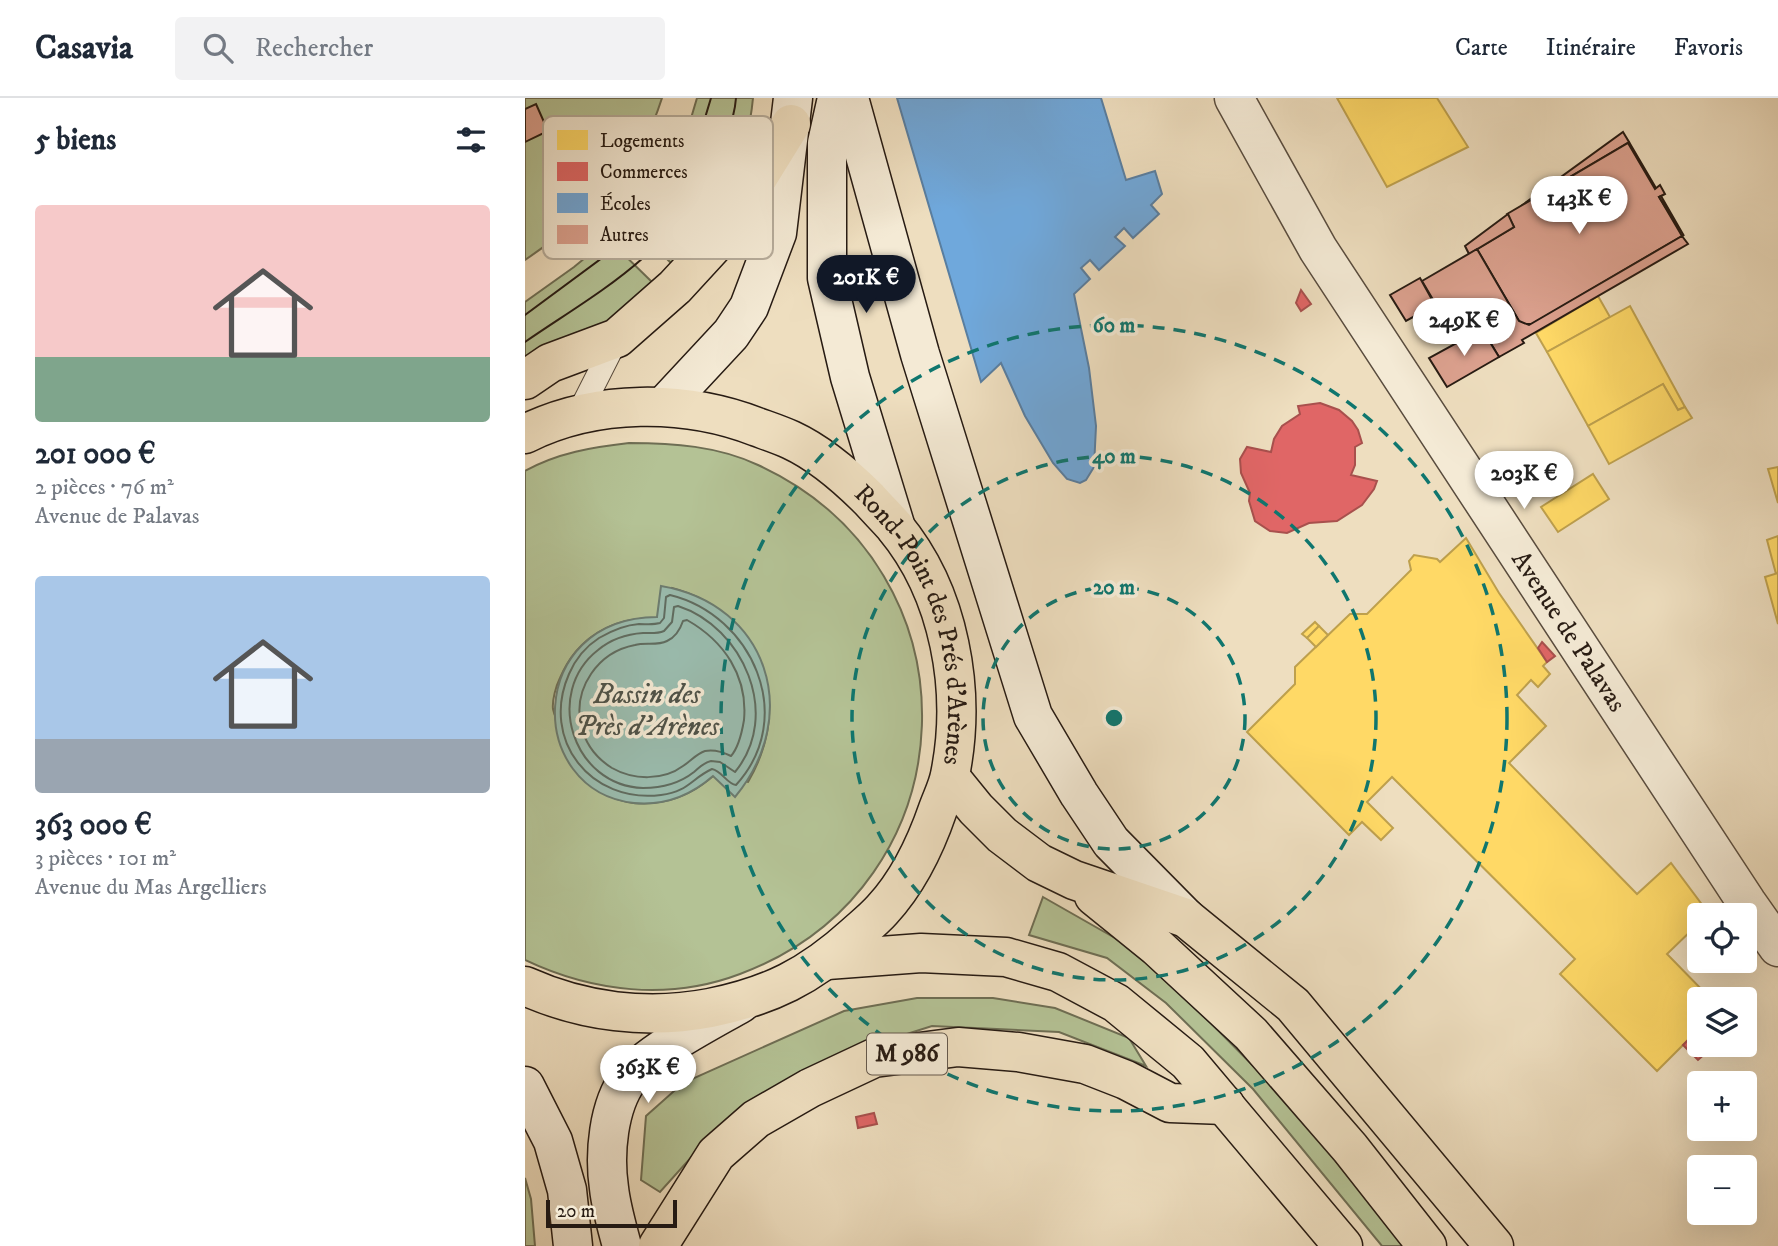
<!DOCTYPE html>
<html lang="fr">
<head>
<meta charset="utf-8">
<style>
	:root { --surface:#fff; --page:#f2f2f3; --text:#1f2937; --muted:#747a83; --line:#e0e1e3; --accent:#111827 }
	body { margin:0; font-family:"IM FELL DW Pica",serif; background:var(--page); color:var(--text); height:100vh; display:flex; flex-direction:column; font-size:26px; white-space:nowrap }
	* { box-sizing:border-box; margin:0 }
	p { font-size:23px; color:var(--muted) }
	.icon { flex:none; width:38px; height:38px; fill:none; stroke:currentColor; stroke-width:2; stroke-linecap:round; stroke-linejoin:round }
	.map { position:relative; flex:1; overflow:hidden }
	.details { display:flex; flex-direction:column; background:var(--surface); width:525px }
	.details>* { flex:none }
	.fabs { position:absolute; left:1162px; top:805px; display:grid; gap:14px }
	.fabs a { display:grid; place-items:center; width:70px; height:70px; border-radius:7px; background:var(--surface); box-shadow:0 7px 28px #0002; font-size:35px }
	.scale { position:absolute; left:21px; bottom:18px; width:131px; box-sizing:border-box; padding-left:7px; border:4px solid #271b13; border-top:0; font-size:19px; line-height:24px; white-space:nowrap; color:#271b13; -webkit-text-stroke:5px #f4ead5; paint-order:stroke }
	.price { position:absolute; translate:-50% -60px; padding:0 16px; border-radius:24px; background:#fff; color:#222; font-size:23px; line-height:46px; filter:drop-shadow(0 2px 4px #0008) }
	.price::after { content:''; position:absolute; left:50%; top:42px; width:21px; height:16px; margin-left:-10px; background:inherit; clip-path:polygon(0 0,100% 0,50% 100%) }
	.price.active { background:var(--accent); color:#fff }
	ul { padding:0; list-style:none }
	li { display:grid; align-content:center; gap:14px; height:371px; padding:0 35px }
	li span { display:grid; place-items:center; height:217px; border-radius:7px; color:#555 }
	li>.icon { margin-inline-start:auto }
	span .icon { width:126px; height:126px; fill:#fffc; stroke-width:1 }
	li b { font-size:30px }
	h2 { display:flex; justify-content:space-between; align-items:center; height:84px; padding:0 35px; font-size:30px }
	header { display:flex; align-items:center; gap:42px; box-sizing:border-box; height:98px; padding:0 35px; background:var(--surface); border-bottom:2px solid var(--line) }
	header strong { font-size:33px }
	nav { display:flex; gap:38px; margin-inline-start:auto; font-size:24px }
	.search { width:490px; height:63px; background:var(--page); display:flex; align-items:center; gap:18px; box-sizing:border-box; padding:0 24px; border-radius:7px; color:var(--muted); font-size:26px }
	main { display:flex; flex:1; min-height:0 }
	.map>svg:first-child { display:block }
	.green { fill:#b4c295; stroke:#6e6e54; stroke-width:2; fill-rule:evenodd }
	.water { fill:#9abcae; stroke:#6c7c70; stroke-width:2 }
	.homes { fill:#ffd966; stroke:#bea04d; stroke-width:2 }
	.shops { fill:#e06666; stroke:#a8504d; stroke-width:2 }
	.schools { fill:#6fa8dc; stroke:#597ea0; stroke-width:2 }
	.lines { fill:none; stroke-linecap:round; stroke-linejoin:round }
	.shore { stroke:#606c60; stroke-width:2 }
	.building { fill:#dca18f; stroke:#271b13; stroke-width:2 }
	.service-casing { stroke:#594c3e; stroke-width:25 }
	.minor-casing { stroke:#594c3e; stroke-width:41 }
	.secondary-casing { stroke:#271b13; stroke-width:41 }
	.primary-casing { stroke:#271b13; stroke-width:41 }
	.service { stroke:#f4ead5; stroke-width:23 }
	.minor { stroke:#f4ead5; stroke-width:38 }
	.secondary { stroke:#f4ead5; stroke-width:38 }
	.primary { stroke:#eedebf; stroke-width:38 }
	.tram { stroke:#271b13; stroke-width:2 }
	.ring { fill:none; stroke:#0f766e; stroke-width:3.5; stroke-dasharray:12 9 }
	.labels { text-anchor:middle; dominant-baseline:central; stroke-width:7; stroke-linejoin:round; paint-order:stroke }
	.shield { fill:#f4ead5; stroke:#64594d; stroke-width:2 }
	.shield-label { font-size:24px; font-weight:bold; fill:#271b13 }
	.street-label { font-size:26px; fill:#271b13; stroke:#f4ead5 }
	.water-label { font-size:28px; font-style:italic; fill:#4f5349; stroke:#f4ead5 }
	.key { fill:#f4ead5; stroke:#b6ac9b; stroke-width:2 }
	.key-label { font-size:19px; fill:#271b13 }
	.centre { fill:#0f766e; stroke:#f4ead5; stroke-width:3.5 }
	.ring-label { font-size:21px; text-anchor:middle; font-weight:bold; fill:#0f766e; stroke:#f4ead5; stroke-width:7; stroke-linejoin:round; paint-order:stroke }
</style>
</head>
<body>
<header>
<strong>Casavia</strong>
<div class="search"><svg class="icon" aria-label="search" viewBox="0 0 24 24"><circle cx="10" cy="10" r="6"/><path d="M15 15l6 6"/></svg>Rechercher</div>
<nav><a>Carte</a><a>Itinéraire</a><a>Favoris</a></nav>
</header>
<main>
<section class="details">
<h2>5 biens<svg class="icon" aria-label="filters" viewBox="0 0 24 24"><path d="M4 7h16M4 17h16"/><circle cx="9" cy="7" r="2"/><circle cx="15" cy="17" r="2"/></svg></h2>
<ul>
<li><span style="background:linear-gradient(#f6c9c9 70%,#7fa58c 0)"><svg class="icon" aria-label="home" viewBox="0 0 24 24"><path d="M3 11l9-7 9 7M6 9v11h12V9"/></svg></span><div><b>201 000 €</b><p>2 pièces · 76 m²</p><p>Avenue de Palavas</p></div></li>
<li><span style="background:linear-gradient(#a9c7e8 75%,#9aa5b1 0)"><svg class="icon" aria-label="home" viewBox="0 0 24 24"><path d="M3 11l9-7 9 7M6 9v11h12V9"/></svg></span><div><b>363 000 €</b><p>3 pièces · 101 m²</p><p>Avenue du Mas Argelliers</p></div></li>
</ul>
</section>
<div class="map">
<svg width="1253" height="1148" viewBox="0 0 1253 1148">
	<rect width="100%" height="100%" fill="#eedebf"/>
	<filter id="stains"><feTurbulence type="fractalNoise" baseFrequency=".00286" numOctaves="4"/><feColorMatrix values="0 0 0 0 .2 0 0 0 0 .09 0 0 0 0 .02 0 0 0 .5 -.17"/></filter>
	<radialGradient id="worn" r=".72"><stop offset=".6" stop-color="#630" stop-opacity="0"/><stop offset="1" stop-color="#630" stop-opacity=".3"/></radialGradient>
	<g class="green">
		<path d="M0 0H137C128 28 114 59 95 82 70 112 32 140 0 162Z"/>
		<path d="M172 0H228C222 65 192 121 147 166L104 123C136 83 159 50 172 0Z"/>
		<path d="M83 141 129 186 85 222 0 266V204L49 169Z"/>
		<path d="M104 345C148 345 193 348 233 367 460 471 449 789 215 876 144 903 67 894 0 862V373C32 355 68 349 104 345ZM147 490C237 514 270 604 223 684L188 678C160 703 120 714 84 698 77 694 67 690 62 684 53 675 49 657 44 645 39 635 30 622 28 611 27 602 31 588 35 580 52 539 88 519 132 520Z"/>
		<path d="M518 799 597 844 655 894 757 997 880 1148H857L728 991 641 905 582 860 504 837Z"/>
		<path d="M392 900H468L530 910 604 940 621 968 534 934 407 928 328 953 179 1045 135 1094 116 1082 121 1018 158 985 319 913Z"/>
		<path d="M0 1080 6 1101 10 1148H0Z"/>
	</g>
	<path class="water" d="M136 488C243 506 278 617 210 699L188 678C165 698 140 708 109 705 0 693 0 520 132 519Z"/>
	<g class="homes">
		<path d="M812 0H912L943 49 862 89Z"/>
		<path d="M1073 198 1085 219 1022 254 1011 235Z"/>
		<path d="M1105 208 1160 309 1153 312 1138 286 1063 328 1022 254Z"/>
		<path d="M1138 286 1153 312 1160 309 1167 320 1084 366 1063 328Z"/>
		<path d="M1253 369V405L1243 371Z"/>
		<path d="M1068 376 1084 401 1033 434 1016 409Z"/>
		<path d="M1253 438V475L1251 476 1242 442Z"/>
		<path d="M941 440 974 495 1022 564 1018 568 1025 576 1013 589 1006 582 992 597 1021 628 984 665 1112 796 1146 765 1184 816 1174 817V825L1142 856 1186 901H1174V931L1132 973 1035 876 1050 861 867 679 842 704 868 730 856 742 837 724 824 737 722 634 770 586V569L825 516H842L886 472 884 463 889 457 912 461 915 464Z"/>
		<path d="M1253 475V526L1240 479Z"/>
		<path d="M790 524 794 528 782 540 777 536Z"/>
		<path d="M794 528 803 537 791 549 782 540Z"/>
	</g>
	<g class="shops">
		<path d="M776 192 786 206 776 213 771 205Z"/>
		<path d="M795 305 814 312 827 323 833 332 837 345 830 349V367L826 377 852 383 849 391 837 407 812 423 784 425 762 435 745 433 730 423 724 403 725 395 716 375 715 361 722 349 746 354 749 341 757 328 775 316 773 308Z"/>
		<path d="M1017 544 1030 558 1022 564 1013 550Z"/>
		<path d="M1174 931V947H1190L1173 962 1158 947Z"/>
		<path d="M349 1015 352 1026 333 1030 331 1019Z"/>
	</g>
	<path class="schools" d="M372 0H576L601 82 630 73 637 96 626 107 634 116 608 140 599 130 590 139 600 148 574 172 565 162 556 170 565 181 549 196 564 270 571 328 569 369 561 382 555 385 542 381 528 365 500 318 476 265 456 284Z"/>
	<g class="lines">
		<g class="shore">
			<path d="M145 497C227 517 273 619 211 687 202 686 197 673 187 671 167 680 163 694 136 697 66 706 15 642 44 576 50 562 60 549 74 540 86 533 100 527 114 526 122 526 128 527 135 525L139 520 141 499Z"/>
			<path d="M153 508C218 529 257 617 210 674L195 664 186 663C178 665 175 669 169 674 155 685 136 690 118 690 48 688 18 595 73 552 85 542 102 536 118 535 125 535 132 536 139 533L147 524 149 509Z"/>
			<path d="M158 523 162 522C199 543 223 578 219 622 217 634 214 649 206 658 198 654 190 651 180 653 171 656 166 663 158 668 138 683 108 682 87 670 71 660 60 645 56 627 48 590 73 554 110 547 120 544 132 548 142 543 151 539 155 532 158 523Z"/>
		</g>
	</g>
	<g class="building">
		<path d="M11 6 23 33 0 44V11Z"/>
		<path d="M1098 34 1104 44 996 108Z"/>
		<path d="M1104 44 1131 90 1130 91Z"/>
		<path d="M1103 45 1130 91 1135 87 1140 96 1134 99 1157 138 1007 226H998L994 223 952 151 989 129 982 116Z"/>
		<path d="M1136 98 1159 138 1134 99Z"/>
		<path d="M983 116 989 129 944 156 940 148Z"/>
		<path d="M1157 138 1163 146 997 242 999 245 974 259 957 231 933 244 897 183 952 151 994 223 1004 227Z"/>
		<path d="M895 180 910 207 881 223 865 197Z"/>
		<path d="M957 231 974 259 922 289 904 260Z"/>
	</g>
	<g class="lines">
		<defs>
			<path id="service" d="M53 317 92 240"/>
			<g id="minor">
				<path id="s1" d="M709 0 793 151 1222 805 1253 849"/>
			</g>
			<g id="secondary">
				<path d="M312 0 302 45V180L325 279 371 430"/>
				<path d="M324 0 395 256 508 618 554 696 586 744 661 820"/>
				<path d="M139 308 206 236 224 209 252 135 268 0"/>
				<path d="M0 988 28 1043 42 1092 48 1148"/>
				<path d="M97 1148C92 1129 86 1109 84 1090 79 1056 83 1008 104 980 122 955 187 922 216 905"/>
			</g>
			<g id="primary">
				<path d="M0 282 25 265 92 240 150 189 197 138 266 26"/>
				<path id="s2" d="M0 336C70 301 160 301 232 329 243 333 255 337 266 342 294 355 323 380 344 401 352 410 361 419 369 428 425 495 442 593 425 677 423 688 417 700 413 711 401 746 382 785 357 812 349 821 339 829 330 837 285 878 245 898 185 910 122 922 58 914 0 888"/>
				<path d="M425 679 451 711 477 737 514 765 549 782 661 820 768 907 969 1148"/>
				<path d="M569 798 632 849 726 936 825 1050 902 1148"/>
				<path d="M302 862 396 855 481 859 533 874 591 905 663 964 818 1148"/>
				<path d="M133 1148 191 1056 231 1021 285 990 349 960 433 949 493 954 560 966 601 982 645 1005 700 1007"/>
			</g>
		</defs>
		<use href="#service" class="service-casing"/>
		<use href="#minor" class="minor-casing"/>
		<use href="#secondary" class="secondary-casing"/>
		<use href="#primary" class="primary-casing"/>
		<use href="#service" class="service"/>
		<use href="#minor" class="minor"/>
		<use href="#secondary" class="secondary"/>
		<use href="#primary" class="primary"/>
		<g class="tram">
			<path d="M0 217 100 143 144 91 173 43 186 0"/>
			<path d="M0 244C39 217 82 192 118 160 144 136 164 105 182 74 196 51 209 27 211 0"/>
		</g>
	</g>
	<g class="ring">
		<circle cx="589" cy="620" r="131"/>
		<circle cx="589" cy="620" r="262"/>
		<circle cx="589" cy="620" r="393"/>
	</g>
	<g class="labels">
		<rect class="shield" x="342" y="935.5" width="80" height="41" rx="5"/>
		<g class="shield-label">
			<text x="382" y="956">M 986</text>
		</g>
		<g class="street-label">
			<text stroke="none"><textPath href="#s2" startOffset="511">Rond-Point des Prés d'Arènes</textPath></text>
			<text stroke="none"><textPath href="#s1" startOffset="630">Avenue de Palavas</textPath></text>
		</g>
		<g class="water-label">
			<text x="122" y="596">Bassin des<tspan x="122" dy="32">Près d'Arènes</tspan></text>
		</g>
	</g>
	<rect x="18" y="18" width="230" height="143" rx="10" class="key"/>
	<rect x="32" y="32" width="31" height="20" fill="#ffd966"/>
	<rect x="32" y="64" width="31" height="19" fill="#e06666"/>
	<rect x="32" y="95" width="31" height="20" fill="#6fa8dc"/>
	<rect x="32" y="127" width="31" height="19" fill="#dca18f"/>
	<g class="key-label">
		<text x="75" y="49">Logements</text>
		<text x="75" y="80">Commerces</text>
		<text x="75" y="112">Écoles</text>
		<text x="75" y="143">Autres</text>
	</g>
	<circle cx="589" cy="620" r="10" class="centre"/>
	<g class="ring-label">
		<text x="589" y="234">60 m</text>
		<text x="589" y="365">40 m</text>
		<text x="589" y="496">20 m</text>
	</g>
	<rect width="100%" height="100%" filter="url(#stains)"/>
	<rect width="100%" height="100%" fill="url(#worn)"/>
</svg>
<div class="fabs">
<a><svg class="icon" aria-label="locate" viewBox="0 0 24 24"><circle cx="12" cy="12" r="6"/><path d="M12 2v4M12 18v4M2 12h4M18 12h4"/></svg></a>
<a><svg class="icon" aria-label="layers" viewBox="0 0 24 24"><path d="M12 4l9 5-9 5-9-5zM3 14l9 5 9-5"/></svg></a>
<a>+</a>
<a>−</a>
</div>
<div class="scale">20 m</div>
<b class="price" style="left:1054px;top:138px">143K €</b>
<b class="price active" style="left:341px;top:217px">201K €</b>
<b class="price" style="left:939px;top:260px">249K €</b>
<b class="price" style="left:999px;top:413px">203K €</b>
<b class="price" style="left:123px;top:1007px">363K €</b>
</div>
</main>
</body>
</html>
